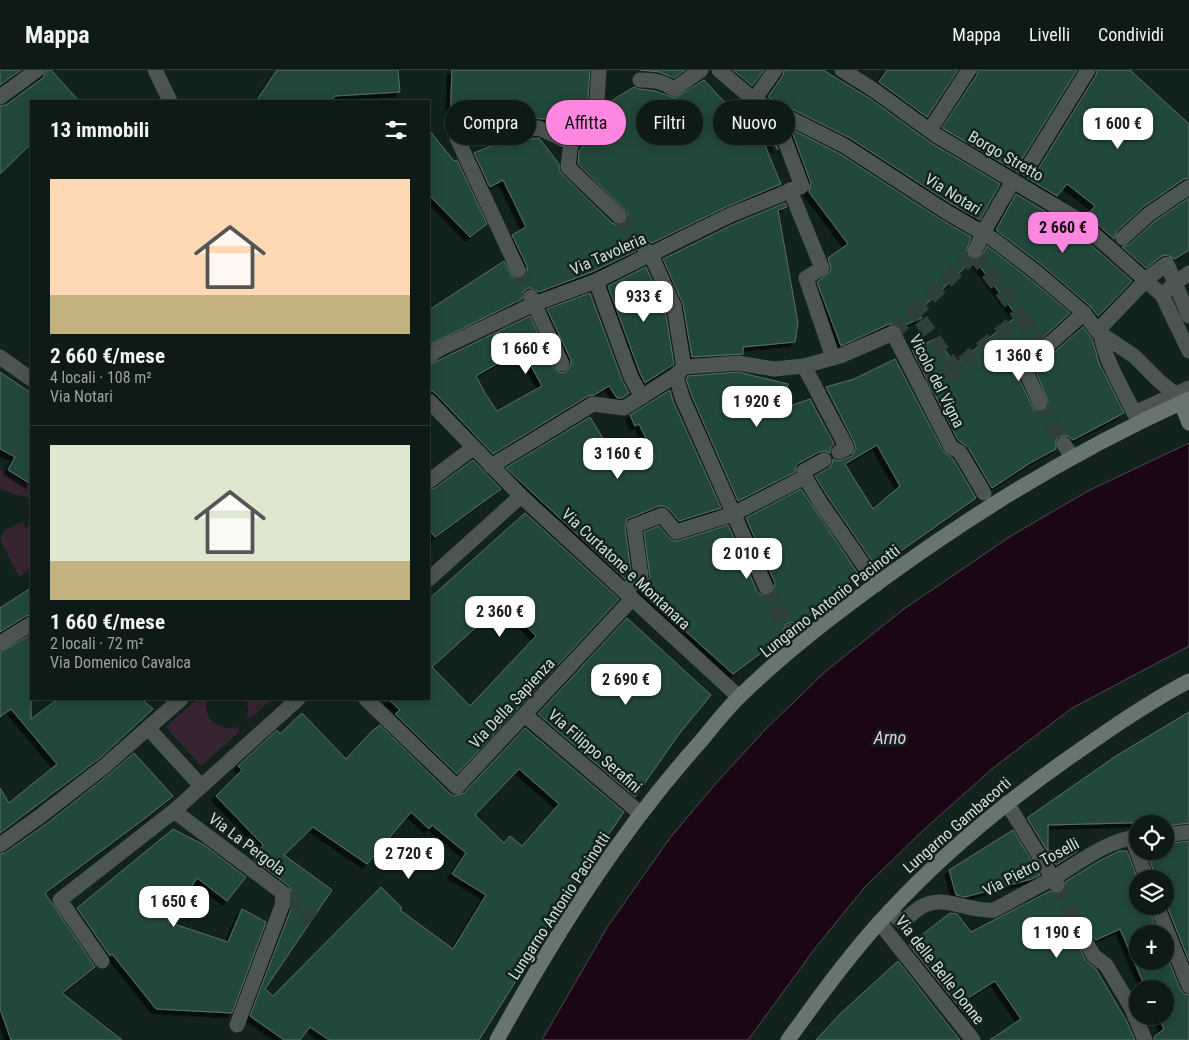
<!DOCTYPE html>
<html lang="it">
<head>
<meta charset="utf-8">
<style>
	:root { --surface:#0e1a16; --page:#1c2723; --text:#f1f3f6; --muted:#9ba1a1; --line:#2e3835; --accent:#fd86e1 }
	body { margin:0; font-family:"Roboto Condensed",sans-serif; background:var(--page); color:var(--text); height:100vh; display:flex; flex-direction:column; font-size:19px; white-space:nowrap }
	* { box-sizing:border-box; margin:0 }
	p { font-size:16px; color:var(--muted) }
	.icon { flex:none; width:28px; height:28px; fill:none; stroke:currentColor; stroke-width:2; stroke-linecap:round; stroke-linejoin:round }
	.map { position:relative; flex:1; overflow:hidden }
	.drawer { position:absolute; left:30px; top:30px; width:400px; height:600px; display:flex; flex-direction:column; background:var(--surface); border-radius:0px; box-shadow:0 2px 12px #0003,0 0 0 1px var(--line) }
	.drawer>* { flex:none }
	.top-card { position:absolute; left:445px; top:30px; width:475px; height:45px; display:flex; gap:10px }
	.controls { position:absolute; left:1129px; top:745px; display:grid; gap:10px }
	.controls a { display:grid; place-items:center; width:45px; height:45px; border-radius:50%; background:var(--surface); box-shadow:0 2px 12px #0003,0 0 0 1px var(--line); font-size:25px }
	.price { position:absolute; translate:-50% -42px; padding:0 11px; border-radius:10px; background:#fff; color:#222; font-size:16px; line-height:32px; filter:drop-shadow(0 1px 2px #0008) }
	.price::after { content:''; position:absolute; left:50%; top:30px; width:15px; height:11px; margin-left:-8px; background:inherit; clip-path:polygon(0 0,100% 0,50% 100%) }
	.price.on { background:var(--accent); color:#111 }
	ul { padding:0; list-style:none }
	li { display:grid; align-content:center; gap:10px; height:265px; padding:0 20px }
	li+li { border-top:1px solid var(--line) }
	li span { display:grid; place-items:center; height:155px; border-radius:0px; color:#555 }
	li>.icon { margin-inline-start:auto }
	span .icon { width:90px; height:90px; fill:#fffc; stroke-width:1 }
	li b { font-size:21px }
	h2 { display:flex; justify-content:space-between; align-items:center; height:60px; padding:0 20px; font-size:21px }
	.tag { padding:0 18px; border-radius:22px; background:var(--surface); box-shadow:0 2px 12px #0003,0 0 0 1px var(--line); font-size:18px; line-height:45px }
	.tag.on { background:var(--accent); color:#111 }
	header { display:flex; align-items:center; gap:30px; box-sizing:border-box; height:70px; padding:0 25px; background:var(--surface); border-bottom:1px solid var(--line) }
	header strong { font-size:24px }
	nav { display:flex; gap:28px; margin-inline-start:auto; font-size:18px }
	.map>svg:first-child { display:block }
	.green { fill:#372432 }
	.water { fill:#1a0615; stroke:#524750 }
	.building { fill:#24463b; stroke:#5c6f68; fill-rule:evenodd; filter:url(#shadow) }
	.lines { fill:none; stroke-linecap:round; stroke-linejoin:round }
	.street-tunnel { stroke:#2f3f3a; stroke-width:15; stroke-dasharray:15 8; stroke-linecap:butt }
	.street { stroke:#4d5553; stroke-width:15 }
	.secondary { stroke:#67746f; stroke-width:15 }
	.labels { text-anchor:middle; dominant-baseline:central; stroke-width:5; stroke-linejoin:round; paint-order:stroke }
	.street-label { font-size:16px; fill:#d3deda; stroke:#12231e }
	.water-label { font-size:18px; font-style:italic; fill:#f4c1e5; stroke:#12231e }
</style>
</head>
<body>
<header>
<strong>Mappa</strong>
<nav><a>Mappa</a><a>Livelli</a><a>Condividi</a></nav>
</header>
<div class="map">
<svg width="1189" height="970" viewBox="0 0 1189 970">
	<defs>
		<filter id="shadow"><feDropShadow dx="-4.5" dy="4.5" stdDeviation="0" flood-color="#0009"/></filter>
	</defs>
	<rect width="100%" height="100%" fill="#12231e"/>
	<g class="green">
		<path d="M0 399 31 416V428L13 424 0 418Z"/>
		<path d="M23 451 25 458 31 454V499L19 507 0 469 4 461Z"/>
		<path d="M197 629H207C202 648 218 662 237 657L240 661 201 696 166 657Z"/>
		<path d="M246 629H272L250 649 247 646 248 639Z"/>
	</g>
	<path class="water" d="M1189 373V576L1072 638 993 698 919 764 864 818 816 877 748 970H542L608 856 670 768 717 712 766 659 826 601 904 539 1011 466 1088 421Z"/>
	<g class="building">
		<path d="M0 0H21L0 15Z"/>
		<path d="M46 0H51L79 31H31V74L0 104V36L6 35 43 8Z"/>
		<path d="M277 0H398L400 22 335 26 331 31H256Z"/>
		<path d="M452 0H590L587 41 580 53 488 43 450 52Z"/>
		<path d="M640 0H685L674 8 659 2Z"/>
		<path d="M733 0H764L752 16Z"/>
		<path d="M784 0H823L869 28 931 73 1000 114 980 150 950 133 850 68 768 27 783 5Z"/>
		<path d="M887 0H958L927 47 879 12Z"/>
		<path d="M978 0H1077L1019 94V103L942 58 977 5Z"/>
		<path d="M1097 0H1130L1189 54V108L1184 109 1143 137 1117 161 1114 169 1087 145 1095 136 1067 114 1057 126 1027 108 1035 104 1096 5Z"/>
		<path d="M704 10 746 55 755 41 766 46 778 80 763 59 759 61 781 114 726 137 652 173 647 170H642L638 173 636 181 592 202 539 222 532 218H528L523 222 522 229 429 275V240L504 191 513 208H522L527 201V196L512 165 526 157 503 110 490 117 474 83 496 74 539 68 559 94V100L562 104 612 153 617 155H622L628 149V143L578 94 579 81 583 76 595 65 599 57 604 56 601 55 605 45 606 34 634 17 639 19 655 21 675 28Z"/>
		<path d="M791 59 840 84 940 149 971 167 966 182 968 187 973 190 918 242 922 248 900 257 894 254H889L841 276 817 212 830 202 831 198 828 188 848 174 809 122 811 113Z"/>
		<path d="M429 60 454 91 457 90 487 154 470 167 429 125Z"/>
		<path d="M1016 124 1071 157 1132 211 1098 246 1090 236 1042 195 996 160Z"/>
		<path d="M1189 128V180L1175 189 1167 185 1162 186 1146 198 1122 177 1129 175 1155 151Z"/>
		<path d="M785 133 787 137 778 140 798 253 795 272 743 277V284L692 287 683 234 663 189 734 154Z"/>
		<path d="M987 176 1030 209 1070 243 1018 290 1015 294V301L1034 340 1039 342 1044 341 1049 334 1035 299 1083 257 1092 269 1099 293 1124 343 1073 370 1068 366H1060L1056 370V379L1030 393 992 418 968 377 958 370 912 280 937 268 955 295 1017 246 975 190 981 188Z"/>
		<path d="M646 197 665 239 674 294 645 313 640 303 608 216Z"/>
		<path d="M590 223 622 310 629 323 622 328H617L609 316 594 325 588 326 493 384 436 324 429 319V295L530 246 554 298 561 303 566 302 571 295V290L547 239ZM524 283 542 316 497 341 486 325 476 306 507 288 509 291Z"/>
		<path d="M895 289 943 381 953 389 976 428 877 498 828 427 815 406 829 398 832 394 833 389 838 391 843 390 852 386 856 379 855 374 826 317 854 309ZM877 375 900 416 873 439 845 394Z"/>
		<path d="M0 302 31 323V414L8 400 15 387 0 379Z"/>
		<path d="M738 302 788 314 784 338 810 329 834 374 831 377 830 383 825 381 819 382 799 393 796 396 795 402 738 431 691 324 686 308 688 306Z"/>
		<path d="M670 320 673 331 721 438 679 451 669 439 664 436H659L627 449 625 457 631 502 625 509 506 398 590 347 618 393H625L628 398 655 387 639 354 635 356 630 345Z"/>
		<path d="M473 390 501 419 435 467 429 459V420L435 418Z"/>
		<path d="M801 419 859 505 831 526 799 555 792 552 786 554 783 561 784 566 733 604 640 520 650 507 644 462 659 456 669 468 674 471H678L728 455 757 521 761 525 769 526 774 522 775 513 746 448Z"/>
		<path d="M525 443 619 529 457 704 395 644 400 640 388 629H429V529ZM503 533 536 566 470 636 432 597Z"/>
		<path d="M31 518V545L26 546 0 562V538Z"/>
		<path d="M627 548 711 625 679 664 635 727 538 644Z"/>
		<path d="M31 565V649L58 629H142L153 639 100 688 0 763V718L9 733 57 694 11 639 0 647V582Z"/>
		<path d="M1189 642V753L1165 756V752L1048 755V781H1078L1056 795 1027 748 1116 686Z"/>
		<path d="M302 643 346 689 372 661 380 655 450 724 455 726 464 723 525 658 624 742 551 848 524 898 479 970H329L310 957 300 970H284L250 946 291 839 292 823 289 816 253 789 263 775 216 726 242 700 238 696 277 660 280 664ZM519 699 559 734 522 776 510 766 504 773 475 745ZM411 742 429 759 432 755 466 783 452 804 486 825 453 879 400 840 402 838 381 817 273 926 265 919 332 820 284 785 313 757 367 794Z"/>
		<path d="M134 683 173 726 148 746 45 823 95 897 62 923 122 970H11L0 939V784L5 783 49 752 112 702Z"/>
		<path d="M173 759 204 775 246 807 227 831 197 808 168 852 228 872 242 839 266 852 232 943 156 939 112 884 110 886 77 838Z"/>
		<path d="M1013 760 1040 805 1032 809 965 827 956 825 949 800Z"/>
		<path d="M1189 771V891L1165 831V809H1156L1147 781H1165V774Z"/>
		<path d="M1119 781H1127L1138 810V836H1148L1158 864H1138V891H1165V881L1180 919 1184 924 1189 925V970H1154V967L1164 959 1158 946H1165V919H1146L1120 859 1096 870 1091 866H1083L1079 870 1078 875 1086 891 1096 899 1126 950 1135 970H990L1021 949 995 911 965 930 970 937 963 942 909 875 950 843 957 844 971 862 1050 821 1057 824 1061 823 1065 819V812L1099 791Z"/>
		<path d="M898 891 960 970H816L840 944Z"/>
	</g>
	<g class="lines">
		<g class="street-tunnel">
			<path d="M619 146 645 179"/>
			<path d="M974 184 1021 247 955 299 915 242 974 184 975 181"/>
			<path d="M518 200 531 227"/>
			<path d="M1021 247 1045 278"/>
			<path d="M893 263 915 242"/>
			<path d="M926 319 955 299"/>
			<path d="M1040 333 1064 374"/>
			<path d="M766 517 778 541 792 561"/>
			<path d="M1057 815 1087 874"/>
			<path d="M288 827 313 849"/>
		</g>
		<g class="street">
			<path d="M155 0 170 31"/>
			<path d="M719 0 754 30 845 76 945 141 993 169 1036 202 1084 243 1098 262 1134 286 1158 310 1175 324 1181 333"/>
			<path d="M842 0 874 20 936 65 1077 149 1162 225 1175 213 1189 203"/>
			<path d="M640 10C653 10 662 11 674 19L701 0"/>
			<path d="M0 27 37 0"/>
			<path d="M754 30 775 0"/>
			<path d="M930 60 969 0"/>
			<path d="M571 73 587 60 596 44 599 0"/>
			<path d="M1027 99 1088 0"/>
			<path d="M790 120 822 198 806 208 833 288"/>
			<path d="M1123 168 1149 144 1189 117"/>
			<path d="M645 179 651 185 674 236 684 297"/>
			<path d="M975 181 983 163 1013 111"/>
			<path d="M518 200 457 68 539 58 571 73 568 97 619 146"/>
			<path d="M596 211 631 307 642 327"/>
			<path d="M1162 225 1189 281"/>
			<path d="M531 227 562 294"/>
			<path d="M1189 246 1167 194 1150 206 1101 257C1099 282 1124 320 1134 343L1189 318"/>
			<path d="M429 286 439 279 534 234 596 211 730 145 802 116 773 39"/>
			<path d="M0 287 31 309"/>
			<path d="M804 296 847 378 839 382"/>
			<path d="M676 305 682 327 766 517"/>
			<path d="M429 331 521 426 739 627"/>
			<path d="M1040 333 1024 297 1084 243"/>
			<path d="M1064 374 1072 387"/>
			<path d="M824 390 804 401 805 407 820 432 877 514"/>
			<path d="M491 396 593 334 624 338 676 305 684 297 738 293 774 299 804 296 840 286 893 263 951 377 960 382 984 423"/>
			<path d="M429 411 473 378"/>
			<path d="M429 509 521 426"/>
			<path d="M625 522 641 505 634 456 662 445 676 462 733 444 805 407"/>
			<path d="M792 561 800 573"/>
			<path d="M0 573 31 554"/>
			<path d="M366 629 457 717 632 529"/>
			<path d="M525 645 641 744"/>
			<path d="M148 658 201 716"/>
			<path d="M1007 733 1057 815"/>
			<path d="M174 741 283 823 282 836 237 955"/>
			<path d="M1165 765 1189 762"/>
			<path d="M1132 768 1147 809"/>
			<path d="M0 775 43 744 106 695 181 629"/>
			<path d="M1157 836 1189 916"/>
			<path d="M889 841 902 852C908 848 914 841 921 837 944 823 969 843 994 840 1014 829 1035 818 1055 807 1080 792 1107 770 1138 767"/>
			<path d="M879 852 973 970"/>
			<path d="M1087 874 1094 886 1106 895 1131 937 1145 970"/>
			<path d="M102 891 60 830 174 741 298 629"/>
		</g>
		<g class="secondary">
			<path d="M1181 333 1189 353"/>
			<path d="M497 970C555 865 620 761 701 671 713 656 725 641 739 627 786 581 839 541 893 502 986 435 1084 376 1189 329"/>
			<path d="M788 970C820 926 852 881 889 842 947 779 1013 726 1083 678 1117 654 1152 630 1189 611"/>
		</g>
	</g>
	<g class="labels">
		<g class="street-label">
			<text transform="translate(1006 86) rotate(30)">Borgo Stretto</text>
			<text transform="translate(953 124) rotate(32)">Via Notari</text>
			<text transform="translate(608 184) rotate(-24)">Via Tavoleria</text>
			<text transform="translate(937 311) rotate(63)">Vicolo del Vigna</text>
			<text transform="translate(626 499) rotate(43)">Via Curtatone e Montanara</text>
			<text transform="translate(830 531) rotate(-38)">Lungarno Antonio Pacinotti</text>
			<text transform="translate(512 633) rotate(-47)">Via Della Sapienza</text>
			<text transform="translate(595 681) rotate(41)">Via Filippo Serafini</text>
			<text transform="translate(957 755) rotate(-41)">Lungarno Gambacorti</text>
			<text transform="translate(247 774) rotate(37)">Via La Pergola</text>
			<text transform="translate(1031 797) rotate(-28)">Via Pietro Toselli</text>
			<text transform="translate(559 836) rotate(-57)">Lungarno Antonio Pacinotti</text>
			<text transform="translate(940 900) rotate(52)">Via delle Belle Donne</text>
		</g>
		<g class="water-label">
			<text x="890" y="667">Arno</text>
		</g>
	</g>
</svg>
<div class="controls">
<a><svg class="icon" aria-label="locate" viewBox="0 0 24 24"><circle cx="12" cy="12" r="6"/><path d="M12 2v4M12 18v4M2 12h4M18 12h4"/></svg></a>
<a><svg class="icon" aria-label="layers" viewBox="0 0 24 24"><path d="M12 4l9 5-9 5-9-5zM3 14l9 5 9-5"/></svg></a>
<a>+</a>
<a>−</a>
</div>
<b class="price" style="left:1118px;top:80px">1 600 €</b>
<b class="price on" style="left:1063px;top:184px">2 660 €</b>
<b class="price" style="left:644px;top:253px">933 €</b>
<b class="price" style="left:526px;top:305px">1 660 €</b>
<b class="price" style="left:1019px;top:312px">1 360 €</b>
<b class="price" style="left:757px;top:358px">1 920 €</b>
<b class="price" style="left:618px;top:410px">3 160 €</b>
<b class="price" style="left:747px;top:510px">2 010 €</b>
<b class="price" style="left:500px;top:568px">2 360 €</b>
<b class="price" style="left:626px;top:636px">2 690 €</b>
<b class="price" style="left:409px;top:810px">2 720 €</b>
<b class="price" style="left:174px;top:858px">1 650 €</b>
<b class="price" style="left:1057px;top:889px">1 190 €</b>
<div class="top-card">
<a class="tag">Compra</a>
<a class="tag on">Affitta</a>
<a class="tag">Filtri</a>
<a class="tag">Nuovo</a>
</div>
<section class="drawer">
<h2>13 immobili<svg class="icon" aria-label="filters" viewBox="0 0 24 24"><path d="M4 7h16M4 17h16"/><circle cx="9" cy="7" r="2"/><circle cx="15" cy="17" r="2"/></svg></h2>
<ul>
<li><span style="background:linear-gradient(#ffd9b3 75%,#c2b280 0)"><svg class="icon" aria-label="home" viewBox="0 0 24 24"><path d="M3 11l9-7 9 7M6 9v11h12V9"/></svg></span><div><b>2 660 €/mese</b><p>4 locali · 108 m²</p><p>Via Notari</p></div></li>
<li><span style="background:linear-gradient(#dfe7d0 75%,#c2b280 0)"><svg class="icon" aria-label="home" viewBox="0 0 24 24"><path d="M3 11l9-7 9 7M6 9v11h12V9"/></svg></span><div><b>1 660 €/mese</b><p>2 locali · 72 m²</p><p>Via Domenico Cavalca</p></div></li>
</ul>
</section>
</div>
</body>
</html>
